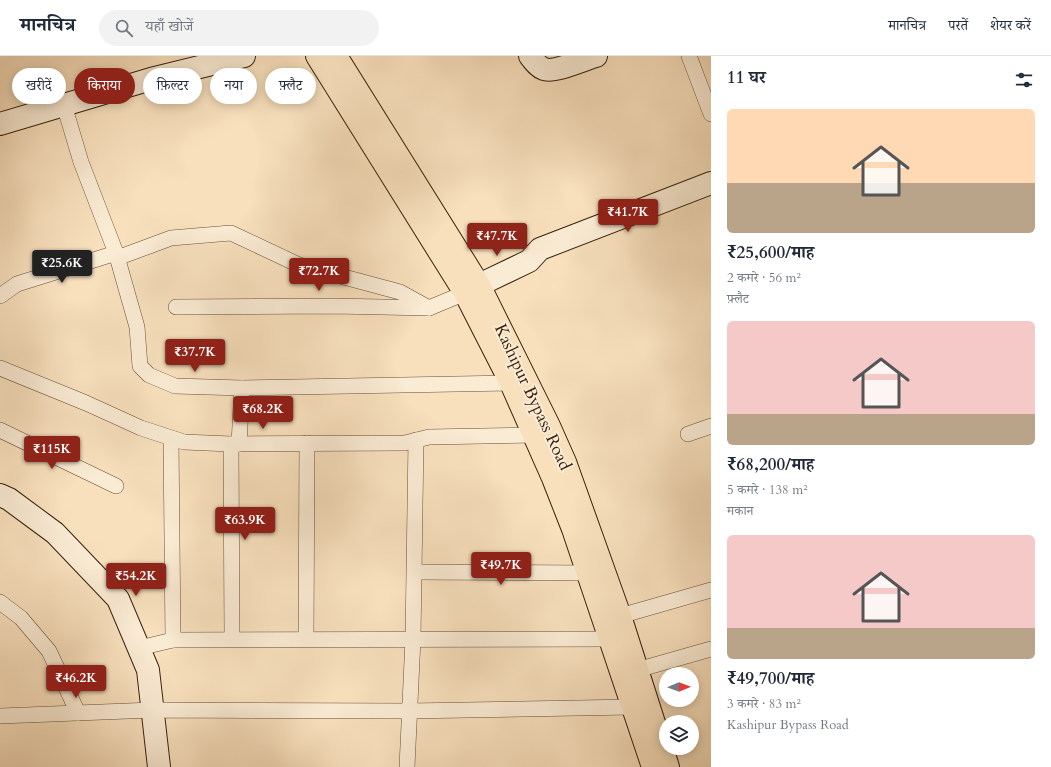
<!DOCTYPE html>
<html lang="hi">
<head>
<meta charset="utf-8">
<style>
	:root { --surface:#fff; --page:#f2f2f3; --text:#1f2937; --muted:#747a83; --line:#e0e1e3; --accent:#8f2418 }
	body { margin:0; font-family:Cardo,"Noto Serif Devanagari",serif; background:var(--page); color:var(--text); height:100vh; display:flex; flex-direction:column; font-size:15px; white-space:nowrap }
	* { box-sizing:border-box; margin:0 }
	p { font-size:13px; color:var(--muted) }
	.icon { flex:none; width:22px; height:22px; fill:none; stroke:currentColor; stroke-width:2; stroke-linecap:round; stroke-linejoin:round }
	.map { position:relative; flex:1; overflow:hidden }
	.sheet { display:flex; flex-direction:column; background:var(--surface); width:340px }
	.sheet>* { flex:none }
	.top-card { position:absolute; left:12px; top:12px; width:380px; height:36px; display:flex; gap:8px }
	.needle { width:26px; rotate:89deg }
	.fabs { position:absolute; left:659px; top:611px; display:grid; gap:8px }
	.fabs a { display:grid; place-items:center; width:40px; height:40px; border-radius:50%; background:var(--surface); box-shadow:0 2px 10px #0003; font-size:20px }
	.price { position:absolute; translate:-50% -34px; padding:0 9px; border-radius:4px; background:var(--accent); color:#fff; font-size:13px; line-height:26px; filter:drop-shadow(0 1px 2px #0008) }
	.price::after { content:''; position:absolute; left:50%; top:24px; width:12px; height:9px; margin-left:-6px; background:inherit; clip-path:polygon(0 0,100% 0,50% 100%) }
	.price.selected { background:#222; color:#fff }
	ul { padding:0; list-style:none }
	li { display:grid; align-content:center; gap:8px; height:212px; padding:0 16px }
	li span { display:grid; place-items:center; height:124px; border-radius:6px; color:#555 }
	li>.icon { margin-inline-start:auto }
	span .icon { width:72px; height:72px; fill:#fffc; stroke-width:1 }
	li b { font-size:17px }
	h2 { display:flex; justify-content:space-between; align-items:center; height:48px; padding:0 16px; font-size:17px }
	.pill { padding:0 14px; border-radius:18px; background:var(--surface); box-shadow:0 2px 10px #0003; font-size:14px; line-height:36px }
	.pill.selected { background:var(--accent); color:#fff }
	header { display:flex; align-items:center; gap:24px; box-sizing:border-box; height:56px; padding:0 20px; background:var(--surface); border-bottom:1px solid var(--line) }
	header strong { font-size:19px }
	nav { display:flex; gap:22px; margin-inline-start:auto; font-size:14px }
	.search { width:280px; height:36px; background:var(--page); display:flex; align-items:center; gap:10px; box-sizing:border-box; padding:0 14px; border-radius:22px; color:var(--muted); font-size:15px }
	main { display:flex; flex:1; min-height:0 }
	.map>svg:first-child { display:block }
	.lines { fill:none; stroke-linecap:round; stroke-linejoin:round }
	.street-casing { stroke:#685039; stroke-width:16 }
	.secondary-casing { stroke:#38200d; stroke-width:24 }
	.primary-casing { stroke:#38200d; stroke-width:24 }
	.street { stroke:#faebd4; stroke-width:15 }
	.secondary { stroke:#faebd4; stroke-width:22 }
	.primary { stroke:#f8e0bd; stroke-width:22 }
	.labels { text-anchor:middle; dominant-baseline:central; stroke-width:4; stroke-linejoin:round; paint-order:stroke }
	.street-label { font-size:17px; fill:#38200d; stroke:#faebd4 }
</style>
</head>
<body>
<header>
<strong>मानचित्र</strong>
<div class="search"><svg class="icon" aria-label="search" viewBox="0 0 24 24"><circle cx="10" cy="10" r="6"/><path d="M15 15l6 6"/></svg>यहाँ खोजें</div>
<nav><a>मानचित्र</a><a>परतें</a><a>शेयर करें</a></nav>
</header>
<main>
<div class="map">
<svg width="711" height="711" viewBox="0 0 711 711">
	<rect width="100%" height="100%" fill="#f8e0bd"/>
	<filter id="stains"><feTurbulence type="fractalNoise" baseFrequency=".005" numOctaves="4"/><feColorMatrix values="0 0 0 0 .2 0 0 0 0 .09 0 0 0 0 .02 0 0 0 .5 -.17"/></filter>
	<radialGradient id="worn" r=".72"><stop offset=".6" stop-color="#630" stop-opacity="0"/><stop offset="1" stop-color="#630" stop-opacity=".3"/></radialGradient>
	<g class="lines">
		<defs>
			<g id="street">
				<path d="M689 0 711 58"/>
				<path d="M64 49 81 106 116 197 137 271 140 310 149 319 175 330 242 332 511 327"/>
				<path d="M117 202 171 182 231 177 299 209 400 236 429 252"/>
				<path d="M0 240 17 228 116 197"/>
				<path d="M176 251 334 250 429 252 465 237"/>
				<path d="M0 312 86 347 141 372 184 386 231 388 405 387 429 381 535 379"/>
				<path d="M0 374 116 430"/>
				<path d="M688 378 711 370"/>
				<path d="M171 383 173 584"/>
				<path d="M231 388 232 583"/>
				<path d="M239 388 242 332"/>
				<path d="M415 516 588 517"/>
				<path d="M0 546 21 562 49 595 78 657"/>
				<path d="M620 560 711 534"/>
				<path d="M306 583 307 387"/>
				<path d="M139 592 173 584 610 583"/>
				<path d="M637 614 711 593"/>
				<path d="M0 660 153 654 409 655 632 651"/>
				<path d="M407 711 413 583 416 384"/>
			</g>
			<g id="secondary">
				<path d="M530 0C534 5 538 11 544 13 554 17 585 3 596 0"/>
				<path d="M0 68 151 23 244 0"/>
				<path d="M479 229 529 205 540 193 711 127"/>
				<path d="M0 439 9 443 55 477 118 543 148 614 159 711"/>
			</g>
			<g id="primary">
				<path d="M317 0 465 237 511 327 553 422 573 473 653 711"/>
				<path d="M336 0 479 229 549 370 565 406 620 560 668 711"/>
			</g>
		</defs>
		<use href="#street" class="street-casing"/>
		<use href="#secondary" class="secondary-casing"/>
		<use href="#primary" class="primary-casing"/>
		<use href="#street" class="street"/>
		<use href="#secondary" class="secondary"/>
		<use href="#primary" class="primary"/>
	</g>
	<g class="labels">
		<g class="street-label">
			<text transform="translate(533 341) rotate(65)">Kashipur Bypass Road</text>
		</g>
	</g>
	<rect width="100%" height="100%" filter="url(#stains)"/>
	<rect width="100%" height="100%" fill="url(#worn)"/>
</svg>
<div class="fabs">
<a><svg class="needle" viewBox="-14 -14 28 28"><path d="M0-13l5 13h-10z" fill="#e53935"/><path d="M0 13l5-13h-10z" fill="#747a83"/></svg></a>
<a><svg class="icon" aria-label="layers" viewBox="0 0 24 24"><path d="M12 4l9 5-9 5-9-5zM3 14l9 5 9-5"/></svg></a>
</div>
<b class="price" style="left:628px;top:177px">₹41.7K</b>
<b class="price" style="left:497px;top:201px">₹47.7K</b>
<b class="price selected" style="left:62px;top:228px">₹25.6K</b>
<b class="price" style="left:319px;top:236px">₹72.7K</b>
<b class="price" style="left:195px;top:317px">₹37.7K</b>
<b class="price" style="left:263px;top:374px">₹68.2K</b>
<b class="price" style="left:52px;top:414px">₹115K</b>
<b class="price" style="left:245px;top:485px">₹63.9K</b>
<b class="price" style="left:501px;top:530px">₹49.7K</b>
<b class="price" style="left:136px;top:541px">₹54.2K</b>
<b class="price" style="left:76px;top:643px">₹46.2K</b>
<div class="top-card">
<a class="pill">खरीदें</a>
<a class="pill selected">किराया</a>
<a class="pill">फ़िल्टर</a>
<a class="pill">नया</a>
<a class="pill">फ़्लैट</a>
</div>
</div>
<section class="sheet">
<h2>11 घर<svg class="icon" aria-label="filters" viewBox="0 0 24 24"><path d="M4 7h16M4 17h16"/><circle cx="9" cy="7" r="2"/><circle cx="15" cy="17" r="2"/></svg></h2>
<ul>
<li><span style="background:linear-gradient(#ffd9b3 60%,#b9a48a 0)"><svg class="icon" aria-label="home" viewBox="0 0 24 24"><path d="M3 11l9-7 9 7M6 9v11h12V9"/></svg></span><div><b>₹25,600/माह</b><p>2 कमरे · 56 m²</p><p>फ़्लैट</p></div></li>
<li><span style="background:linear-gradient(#f6c9c9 75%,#b9a48a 0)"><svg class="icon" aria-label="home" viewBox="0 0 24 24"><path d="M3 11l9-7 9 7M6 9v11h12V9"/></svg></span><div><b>₹68,200/माह</b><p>5 कमरे · 138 m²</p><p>मकान</p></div></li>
<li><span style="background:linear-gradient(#f6c9c9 75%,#b9a48a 0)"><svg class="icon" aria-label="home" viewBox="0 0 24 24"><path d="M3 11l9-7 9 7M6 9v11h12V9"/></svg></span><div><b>₹49,700/माह</b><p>3 कमरे · 83 m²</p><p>Kashipur Bypass Road</p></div></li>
</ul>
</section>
</main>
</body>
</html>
